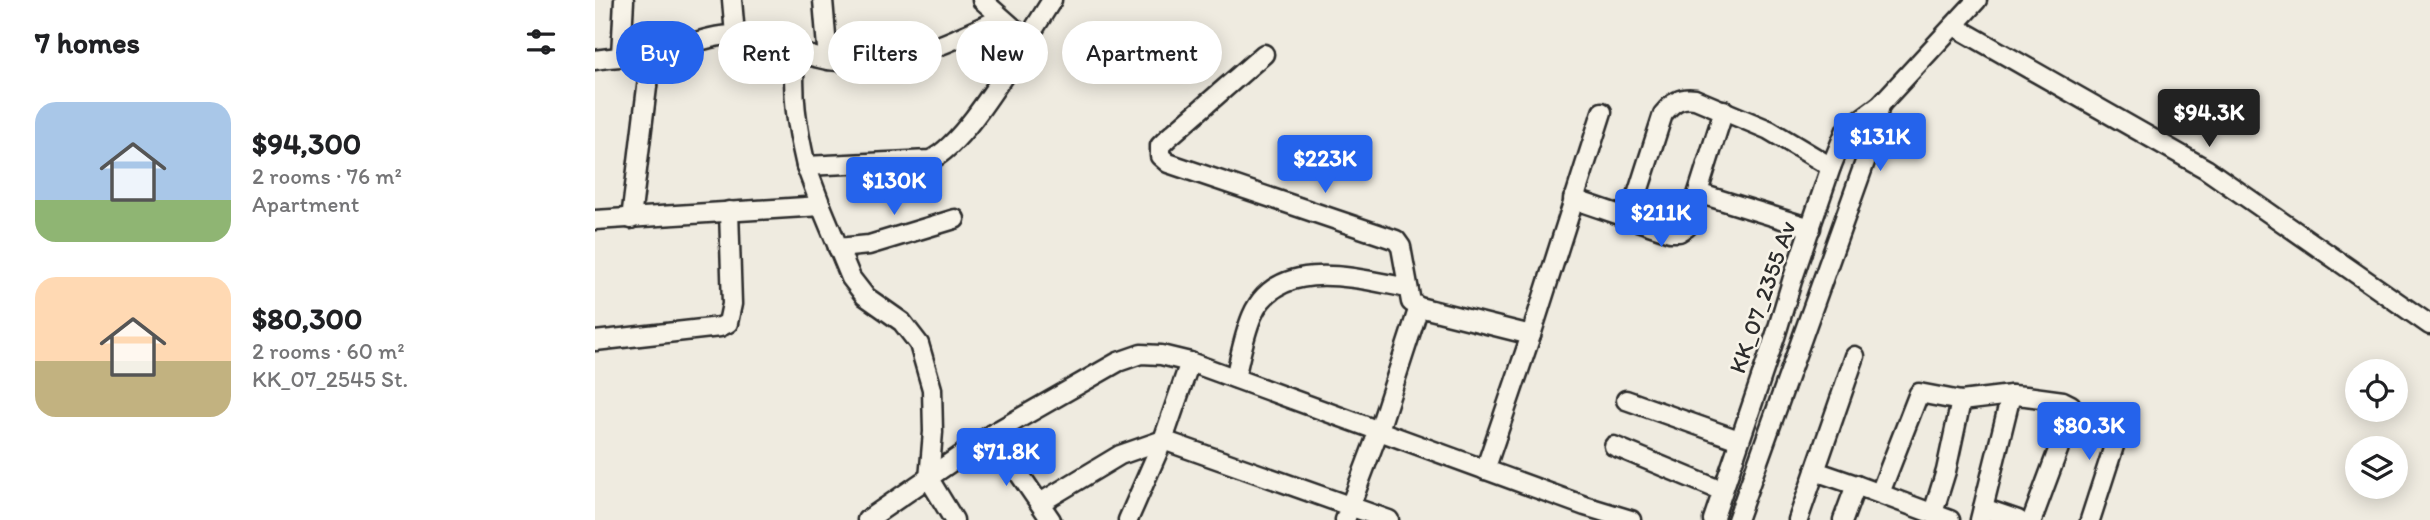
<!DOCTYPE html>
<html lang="en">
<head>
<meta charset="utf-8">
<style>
	:root { --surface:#fff; --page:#f2f2f2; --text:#202124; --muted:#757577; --accent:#2563eb }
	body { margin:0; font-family:Itim,sans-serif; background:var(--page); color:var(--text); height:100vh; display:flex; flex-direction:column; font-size:26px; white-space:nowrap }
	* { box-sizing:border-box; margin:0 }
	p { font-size:23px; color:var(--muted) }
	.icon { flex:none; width:38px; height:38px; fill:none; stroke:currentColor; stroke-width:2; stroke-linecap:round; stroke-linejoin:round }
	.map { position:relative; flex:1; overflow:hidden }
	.drawer { display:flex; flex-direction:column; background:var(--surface); width:595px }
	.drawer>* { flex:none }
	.guide { position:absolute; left:21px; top:21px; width:665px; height:63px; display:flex; gap:14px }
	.buttons { position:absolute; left:1750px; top:359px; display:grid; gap:14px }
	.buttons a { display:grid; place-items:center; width:63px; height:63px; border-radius:50%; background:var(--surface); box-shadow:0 4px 18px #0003; font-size:35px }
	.price { position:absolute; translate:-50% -60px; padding:0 16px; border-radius:7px; background:var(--accent); color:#fff; font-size:23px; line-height:46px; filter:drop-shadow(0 2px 4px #0008) }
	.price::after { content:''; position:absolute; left:50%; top:42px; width:21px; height:16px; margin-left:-10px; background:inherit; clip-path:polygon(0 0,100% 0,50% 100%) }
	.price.selected { background:#222; color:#fff }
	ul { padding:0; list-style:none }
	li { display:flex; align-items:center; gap:21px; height:175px; padding:0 35px }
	li span { display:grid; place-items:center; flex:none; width:196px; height:140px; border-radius:21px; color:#555 }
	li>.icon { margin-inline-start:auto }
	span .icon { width:84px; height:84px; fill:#fffc; stroke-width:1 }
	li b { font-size:30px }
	h2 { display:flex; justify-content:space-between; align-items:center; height:84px; padding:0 35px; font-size:30px }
	.chip { padding:0 24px; border-radius:32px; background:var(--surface); box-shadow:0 4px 18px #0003; font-size:24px; line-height:63px }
	.chip.selected { background:var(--accent); color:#fff }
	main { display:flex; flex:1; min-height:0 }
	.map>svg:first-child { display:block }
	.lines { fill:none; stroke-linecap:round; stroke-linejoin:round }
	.minor-casing { stroke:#2b2b2b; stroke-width:23 }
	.minor { stroke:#f7f3e8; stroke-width:18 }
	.labels { text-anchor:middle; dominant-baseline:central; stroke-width:5; stroke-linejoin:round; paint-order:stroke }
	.street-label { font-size:24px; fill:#2b2b2b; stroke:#f7f3e8 }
</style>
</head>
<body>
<main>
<section class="drawer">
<h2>7 homes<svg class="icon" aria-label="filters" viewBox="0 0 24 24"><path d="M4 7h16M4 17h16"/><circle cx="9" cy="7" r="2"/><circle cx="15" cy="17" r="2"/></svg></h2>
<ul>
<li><span style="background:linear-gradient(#a9c7e8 70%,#8fb573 0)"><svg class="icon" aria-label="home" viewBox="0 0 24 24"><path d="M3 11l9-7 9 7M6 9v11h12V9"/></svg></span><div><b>$94,300</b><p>2 rooms · 76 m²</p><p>Apartment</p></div></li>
<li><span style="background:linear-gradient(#ffd9b3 60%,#c2b280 0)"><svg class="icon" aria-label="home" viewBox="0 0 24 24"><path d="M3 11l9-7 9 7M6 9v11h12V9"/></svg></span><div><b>$80,300</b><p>2 rooms · 60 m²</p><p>KK_07_2545 St.</p></div></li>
</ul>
</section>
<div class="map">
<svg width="1835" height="520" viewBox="0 0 1835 520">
	<rect width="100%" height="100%" fill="#efebe0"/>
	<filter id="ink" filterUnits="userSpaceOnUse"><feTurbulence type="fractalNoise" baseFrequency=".0143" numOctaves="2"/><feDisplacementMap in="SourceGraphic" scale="14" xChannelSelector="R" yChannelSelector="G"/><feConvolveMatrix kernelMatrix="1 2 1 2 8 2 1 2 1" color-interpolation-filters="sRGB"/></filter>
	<g filter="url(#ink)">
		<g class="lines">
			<defs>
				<g id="minor">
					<path d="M137 0 140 35"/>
					<path d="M228 0 233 60"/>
					<path d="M1359 26 1611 169 1835 325"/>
					<path d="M432 40 457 0"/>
					<path d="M200 51C197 95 201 123 211 166"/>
					<path d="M669 54 574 137 565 146V156L573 163 801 240 806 247 816 302 824 307 936 335"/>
					<path d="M26 55 29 0"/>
					<path d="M0 60C19 56 39 57 58 54 85 49 114 34 141 35 172 36 202 55 233 60 299 70 349 45 406 18"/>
					<path d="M1103 193 1216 228"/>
					<path d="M978 199 1075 232H1084L1092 227 1129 110"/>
					<path d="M226 206 211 166 335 160C368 145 411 71 432 40L387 0"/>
					<path d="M1035 217 1068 114C1078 102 1085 97 1100 99L1174 130 1236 167"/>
					<path d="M36 219 56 54"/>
					<path d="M0 220 226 206 256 278 270 296 307 322 324 344 337 389 338 432 334 479 359 520"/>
					<path d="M243 248 274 245 360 219"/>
					<path d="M0 341 125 327 133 323 137 304 134 211"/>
					<path d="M640 378C645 358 649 335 657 316 683 255 764 279 813 288"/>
					<path d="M1031 400 1144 440"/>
					<path d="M397 434 456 520"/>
					<path d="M1019 446 1127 491"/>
					<path d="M890 470 936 335 1007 112"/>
					<path d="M1220 471 1261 485"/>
					<path d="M1285 493 1324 393 1366 401 1416 395 1431 396 1468 401 1476 405 1478 410 1437 520"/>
					<path d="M445 503 525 455 568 440 794 520"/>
					<path d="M1388 508 1423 520"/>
					<path d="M1338 513 1351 471 1366 401"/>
					<path d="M272 520 397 434 523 362 546 354 566 355 595 362 990 506 1036 520"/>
					<path d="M533 520 568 440 595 362"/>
					<path d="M750 520 784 430 824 307"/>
					<path d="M1118 520 1181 334 1197 281 1236 167 1251 130 1285 105 1382 0"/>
					<path d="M1142 520 1276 145 1285 105"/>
					<path d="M1203 520 1260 356"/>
					<path d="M1248 520 1261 485 1355 520"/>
					<path d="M1385 520 1416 395"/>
					<path d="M1495 520 1529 415"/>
				</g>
			</defs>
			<use href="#minor" class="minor-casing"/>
			<use href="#minor" class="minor"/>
		</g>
	</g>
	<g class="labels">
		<g class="street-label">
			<text transform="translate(1167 297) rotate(-71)">KK_07_2355 Av</text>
		</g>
	</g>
</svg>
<div class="buttons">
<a><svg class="icon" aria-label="locate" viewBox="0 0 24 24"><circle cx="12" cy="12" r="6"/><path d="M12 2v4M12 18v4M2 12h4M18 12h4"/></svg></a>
<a><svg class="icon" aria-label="layers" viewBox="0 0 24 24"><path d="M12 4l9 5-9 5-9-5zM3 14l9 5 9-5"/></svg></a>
</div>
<b class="price selected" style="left:1614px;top:149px">$94.3K</b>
<b class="price" style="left:1285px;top:173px">$131K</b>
<b class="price" style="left:730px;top:195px">$223K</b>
<b class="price" style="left:299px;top:217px">$130K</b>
<b class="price" style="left:1066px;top:249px">$211K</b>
<b class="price" style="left:1494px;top:462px">$80.3K</b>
<b class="price" style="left:411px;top:488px">$71.8K</b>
<div class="guide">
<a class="chip selected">Buy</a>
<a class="chip">Rent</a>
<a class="chip">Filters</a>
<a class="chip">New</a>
<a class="chip">Apartment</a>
</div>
</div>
</main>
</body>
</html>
